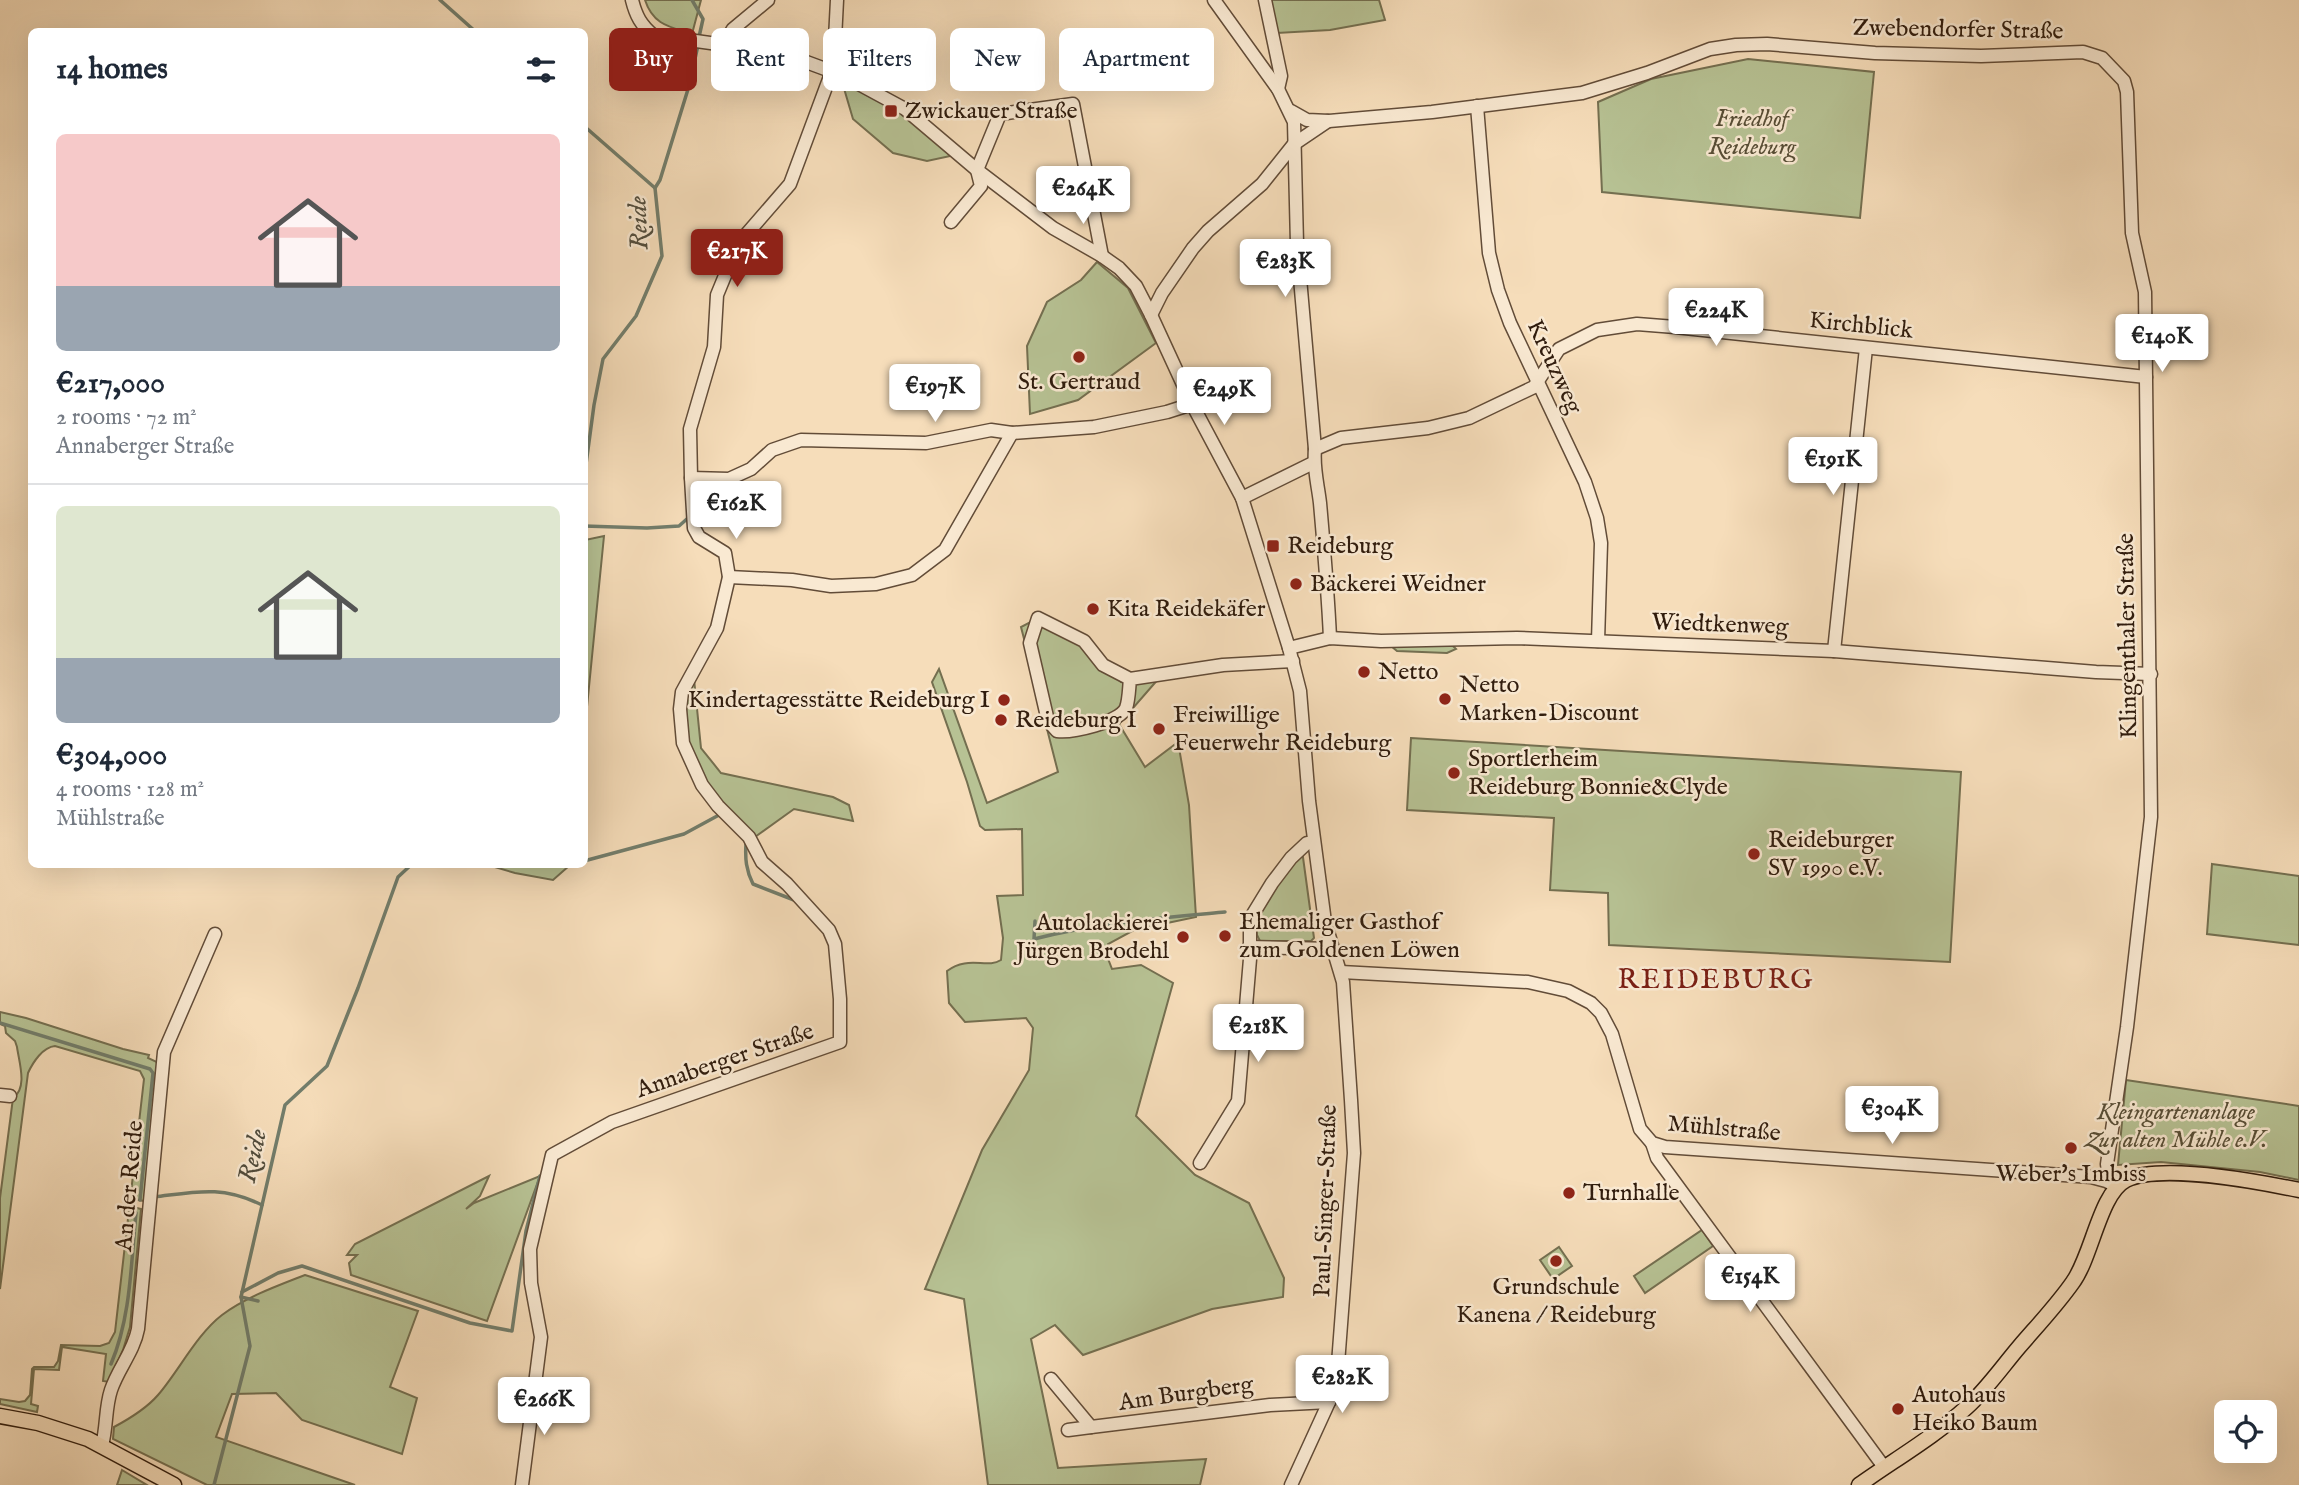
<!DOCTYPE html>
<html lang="en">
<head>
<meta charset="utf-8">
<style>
	:root { --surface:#fff; --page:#f6f6f7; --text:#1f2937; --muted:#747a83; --line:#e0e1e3; --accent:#8f2418 }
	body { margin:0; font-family:"IM FELL English",serif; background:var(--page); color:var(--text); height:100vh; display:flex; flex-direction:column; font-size:26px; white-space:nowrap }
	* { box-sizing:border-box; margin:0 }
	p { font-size:23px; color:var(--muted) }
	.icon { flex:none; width:38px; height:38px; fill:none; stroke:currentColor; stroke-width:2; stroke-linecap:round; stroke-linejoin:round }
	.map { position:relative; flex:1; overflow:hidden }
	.details { position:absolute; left:28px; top:28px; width:560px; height:840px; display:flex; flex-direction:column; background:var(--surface); border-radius:10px; box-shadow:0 7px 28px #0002 }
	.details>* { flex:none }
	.hud { position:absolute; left:609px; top:28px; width:665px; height:63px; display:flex; gap:14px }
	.fabs { position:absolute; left:2214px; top:1400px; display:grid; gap:14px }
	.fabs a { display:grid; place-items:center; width:63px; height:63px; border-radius:10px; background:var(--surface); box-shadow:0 7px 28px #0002; font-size:35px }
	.price { position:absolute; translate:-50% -60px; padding:0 16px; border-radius:7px; background:#fff; color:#222; font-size:23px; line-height:46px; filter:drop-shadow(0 2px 4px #0008) }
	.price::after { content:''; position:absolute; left:50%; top:42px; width:21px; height:16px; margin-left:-10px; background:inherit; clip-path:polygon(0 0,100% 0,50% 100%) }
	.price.on { background:var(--accent); color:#fff }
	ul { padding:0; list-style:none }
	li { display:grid; align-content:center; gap:14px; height:371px; padding:0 28px }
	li+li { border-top:2px solid var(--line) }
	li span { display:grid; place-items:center; height:217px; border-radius:10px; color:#555 }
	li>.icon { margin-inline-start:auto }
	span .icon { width:126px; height:126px; fill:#fffc; stroke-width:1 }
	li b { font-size:30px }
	h2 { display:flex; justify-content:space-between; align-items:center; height:84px; padding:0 28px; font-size:30px }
	.pill { padding:0 24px; border-radius:10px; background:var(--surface); box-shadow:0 7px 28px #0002; font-size:24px; line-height:63px }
	.pill.on { background:var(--accent); color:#fff }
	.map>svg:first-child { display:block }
	.green { fill:#b7c294; stroke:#746f50; stroke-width:2 }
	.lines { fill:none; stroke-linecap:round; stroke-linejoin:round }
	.stream { stroke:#727d6b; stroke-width:3.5 }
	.minor-casing { stroke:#624c38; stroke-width:15 }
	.major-casing { stroke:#301c0d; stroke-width:17 }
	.minor { stroke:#f9e9d2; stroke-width:12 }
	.major { stroke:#f6ddba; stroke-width:14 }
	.poi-dot { fill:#8f2418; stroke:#f9e9d2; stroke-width:2.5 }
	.labels { text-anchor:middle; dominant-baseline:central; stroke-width:5; stroke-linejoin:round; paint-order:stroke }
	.street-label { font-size:24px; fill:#301c0d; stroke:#f9e9d2 }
	.poi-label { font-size:24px; fill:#301c0d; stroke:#f9e9d2; text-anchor:start }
	.park-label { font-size:24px; font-style:italic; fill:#584e36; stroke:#f9e9d2 }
	.water-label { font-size:26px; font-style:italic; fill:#514c3c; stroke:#f9e9d2 }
	.quarter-label { font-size:28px; letter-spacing:2px; fill:#7a1f14; stroke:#f9e9d2 }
</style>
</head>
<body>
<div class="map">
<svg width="2299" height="1485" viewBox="0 0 2299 1485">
	<rect width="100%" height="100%" fill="#f6ddba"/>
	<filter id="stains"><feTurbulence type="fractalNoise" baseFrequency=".00286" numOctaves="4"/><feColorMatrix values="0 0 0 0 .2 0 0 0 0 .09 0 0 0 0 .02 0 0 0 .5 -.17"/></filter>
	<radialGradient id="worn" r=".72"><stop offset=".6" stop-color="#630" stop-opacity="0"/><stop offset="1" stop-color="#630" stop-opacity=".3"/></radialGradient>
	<g class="green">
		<path d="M645 0H701L692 34C670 27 653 25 645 0Z"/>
		<path d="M1268 0H1379L1385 20 1330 30 1277 33Z"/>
		<path d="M1748 59 1874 72 1860 218 1602 192 1598 102 1651 79Z"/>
		<path d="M854 83 903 115 955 155 927 161 893 153 853 119 843 85Z"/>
		<path d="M1097 262 1128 288 1156 343 1078 400 1030 414 1027 346 1047 302 1081 280Z"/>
		<path d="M604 536 585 727V540Z"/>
		<path d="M1038 618 1084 641 1103 665 1121 682 1160 677 1119 724 1145 767 1178 742 1189 805 1196 917 1134 930 1108 944 1107 956 1112 969 1141 965 1173 983 1136 1116 1195 1175 1249 1203 1284 1278 1283 1297 1212 1309 1083 1355 1055 1325 1031 1339 1058 1468 1206 1459 1200 1485H988L964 1299 925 1289 982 1150 1029 1070 1033 1028 1026 1018 965 1022 949 1003 947 971C968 955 987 969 1001 960L1003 938 997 896 1023 895 1022 829 985 830 980 826 967 782 932 682 939 669 987 803 1058 772 1021 627Z"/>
		<path d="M1391 646H1453L1456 649 1447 653 1397 651Z"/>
		<path d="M694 679 701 748 721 773 833 797 849 805 853 821 794 809 755 837 704 782 687 740 685 725 688 689Z"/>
		<path d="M1411 738 1961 772 1950 962 1609 945 1608 893 1550 890 1554 818 1407 810Z"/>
		<path d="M1302 850 1314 938 1311 941H1260L1257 935 1255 917Z"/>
		<path d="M2212 864 2299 876V945L2207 934Z"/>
		<path d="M488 865 570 864V865L553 880 515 873Z"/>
		<path d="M0 1012 26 1018 123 1049 149 1055 148 1058 159 1063 146 1196 144 1201 134 1199 133 1207 141 1209 130 1327 123 1350 109 1382 103 1381 106 1354 62 1347 59 1370 34 1369 31 1404 38 1406 37 1412 0 1404V1399L19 1402 25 1401 30 1395 32 1369 34 1367H54L58 1361 61 1345 100 1346 109 1343 115 1332 144 1079 140 1071 55 1046C43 1047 33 1062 28 1073L0 1289V1198L13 1098C28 1088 19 1062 17 1047L15 1041 6 1033 5 1026 0 1024Z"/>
		<path d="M2126 1080 2299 1106V1180L2260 1172 2161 1162 2118 1165Z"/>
		<path d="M489 1176 480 1196 466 1209 474 1203 540 1176 487 1321 351 1275 349 1263 357 1255H347L355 1244Z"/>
		<path d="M1702 1230 1713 1246 1645 1293 1634 1276Z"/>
		<path d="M1559 1247 1572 1266 1553 1279 1540 1260Z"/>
		<path d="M305 1275 418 1311 390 1387 417 1398 402 1454 302 1420 276 1393 232 1394 216 1437 355 1485H207L113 1439 114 1427C129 1419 146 1409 158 1395 178 1372 197 1334 222 1315 246 1297 277 1286 305 1275Z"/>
		<path d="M122 1470 147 1485H117Z"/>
	</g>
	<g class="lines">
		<g class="stream">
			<path d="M440 0 476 32"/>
			<path d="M692 0 703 19 699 37"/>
			<path d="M584 126 655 188"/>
			<path d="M584 479 594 405 603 359 636 316 662 256 655 188 660 180 689 86 698 45"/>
			<path d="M584 526 647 528 679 526 688 518"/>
			<path d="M746 843C745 859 746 870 753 884L794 900"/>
			<path d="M584 861 684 834 719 815"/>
			<path d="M540 864 567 866"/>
			<path d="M1035 921 1034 939C1097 923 1161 918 1225 912"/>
			<path d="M0 1023 150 1069 153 1073 140 1200"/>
			<path d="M154 1197C196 1192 221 1185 262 1205"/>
			<path d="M242 1292 278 1273 302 1266 470 1323 512 1331 526 1231 540 1176"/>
			<path d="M241 1297 258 1301"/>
			<path d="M111 1364C131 1317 131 1263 136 1213"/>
			<path d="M214 1485 250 1346 241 1297 285 1105 327 1066 358 988 398 877 412 864"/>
		</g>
		<defs>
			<g id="minor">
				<path d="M632 0C636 16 641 25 653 35L782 53 844 76 905 109 977 170 1053 228 1102 256 1119 268 1136 286 1151 315 1192 404 1242 498 1289 648 1300 691 1309 801 1325 922 1343 982 1351 1100 1354 1153 1337 1377 1329 1402 1291 1485"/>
				<path d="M1214 0 1278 89 1294 122 1297 244 1315 449C1313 468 1318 485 1320 503 1324 548 1328 593 1330 638"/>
				<path d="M1265 0 1281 76 1278 89"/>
				<path d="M723 45 733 29 768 0"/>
				<path d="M1477 106 1489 253 1498 290 1510 323 1585 482 1597 518 1601 543 1598 641"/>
				<path d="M1291 111 1307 120 1329 121 1432 112 1582 93 1647 73 1710 49 1736 45 1767 44 1875 53 1981 56 2083 52 2102 58 2124 81 2127 92 2132 233 2145 292 2151 817 2127 1027 2107 1164 2108 1172 2116 1186"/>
				<path d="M951 222 981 186 977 170 1000 114 1073 104 1102 256"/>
				<path d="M1151 315 1162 293 1193 248 1208 231 1262 184 1294 144 1328 121"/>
				<path d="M1315 449 1341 438 1428 428 1469 418 1534 387 1559 349 1597 330 1637 324 1675 327 2146 377"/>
				<path d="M691 478 729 479 751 469 772 450 801 440 926 443 991 430 1012 433 1094 427 1167 412 1192 404"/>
				<path d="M1242 498 1313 463"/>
				<path d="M729 577 792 580 831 586 876 584 912 575 945 550 1012 433"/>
				<path d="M1289 648 1330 638 1381 641 1517 638 1834 651 2096 672 2151 674"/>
				<path d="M1834 651 1866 348"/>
				<path d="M1130 679C1129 688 1129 700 1126 708 1120 722 1072 733 1057 731L1048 721 1030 643 1038 618 1084 641 1103 665 1130 679 1223 665 1293 661"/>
				<path d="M1249 947 1331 949"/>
				<path d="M1341 972 1528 982 1568 991 1591 1003 1601 1013 1612 1034 1640 1129 1652 1143 1665 1147 2091 1177 2106 1181 2116 1186"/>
				<path d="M0 1095 10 1096"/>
				<path d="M1652 1143 1657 1158 1884 1467"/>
				<path d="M1200 1163 1238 1101 1250 959V919L1272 883 1291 858 1307 843H1314"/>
				<path d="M1051 1379 1091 1427 1270 1405 1329 1402"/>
				<path d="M1068 1430 1091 1427"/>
				<path d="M102 1445C107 1427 105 1408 111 1390 118 1369 134 1351 138 1329L164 1052 215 934"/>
				<path d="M522 1485 541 1337 531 1283 530 1249 552 1155 612 1122 840 1042V999L835 944 829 930 787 884 762 862 749 837 718 806 702 785 683 743 680 709 682 692 717 628 729 577 725 553 699 537 694 528 691 478 690 429 714 347 717 295 738 244 790 184 832 71 834 59 837 0"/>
			</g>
			<g id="major">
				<path d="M0 1416 38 1423 88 1439 174 1485"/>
				<path d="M1859 1485C1894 1460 1934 1437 1967 1407 1986 1390 2002 1367 2019 1347 2037 1326 2057 1305 2073 1282 2092 1256 2100 1193 2126 1180 2161 1163 2260 1182 2299 1190"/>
			</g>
		</defs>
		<use href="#minor" class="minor-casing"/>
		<use href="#major" class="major-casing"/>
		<use href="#minor" class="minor"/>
		<use href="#major" class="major"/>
	</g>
	<g class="poi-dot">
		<rect x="884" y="104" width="14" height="14" rx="3.5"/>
		<circle cx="1079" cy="357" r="7"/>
		<rect x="1266" y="539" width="14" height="14" rx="3.5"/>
		<circle cx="1296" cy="584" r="7"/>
		<circle cx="1093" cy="609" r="7"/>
		<circle cx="1364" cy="672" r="7"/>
		<circle cx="1445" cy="699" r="7"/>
		<circle cx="1004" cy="700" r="7"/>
		<circle cx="1001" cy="720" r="7"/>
		<circle cx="1159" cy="729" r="7"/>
		<circle cx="1454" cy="773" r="7"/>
		<circle cx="1754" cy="854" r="7"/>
		<circle cx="1225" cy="936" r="7"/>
		<circle cx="1183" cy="937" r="7"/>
		<circle cx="2071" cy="1148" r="7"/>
		<circle cx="1569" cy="1193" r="7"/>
		<circle cx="1556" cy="1261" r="7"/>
		<circle cx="1898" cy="1409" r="7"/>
	</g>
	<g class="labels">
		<g class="street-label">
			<text transform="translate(1958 30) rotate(1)">Zwebendorfer Straße</text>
			<text transform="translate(1861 326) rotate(6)">Kirchblick</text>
			<text transform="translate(1554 367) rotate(65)">Kreuzweg</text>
			<text transform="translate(1720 625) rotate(2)">Wiedtkenweg</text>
			<text transform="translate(2128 636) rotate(-91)">Klingenthaler Straße</text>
			<text transform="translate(725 1061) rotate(-19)">Annaberger Straße</text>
			<text transform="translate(1724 1129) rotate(5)">Mühlstraße</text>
			<text transform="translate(130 1186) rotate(-85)">An der Reide</text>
			<text transform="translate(1326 1201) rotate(-88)">Paul-Singer-Straße</text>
			<text transform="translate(1186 1394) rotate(-8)">Am Burgberg</text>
		</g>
		<g class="poi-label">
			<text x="905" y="111">Zwickauer Straße</text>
			<text x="1079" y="382" text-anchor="middle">St. Gertraud</text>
			<text x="1287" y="546">Reideburg</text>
			<text x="1310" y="584">Bäckerei Weidner</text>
			<text x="1107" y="609">Kita Reidekäfer</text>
			<text x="1378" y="672">Netto</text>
			<text x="1459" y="685">Netto<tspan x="1459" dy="28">Marken-Discount</tspan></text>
			<text x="990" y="700" text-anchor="end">Kindertagesstätte Reideburg I</text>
			<text x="1173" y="715">Freiwillige<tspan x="1173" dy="28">Feuerwehr Reideburg</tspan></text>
			<text x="1015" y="720">Reideburg I</text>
			<text x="1468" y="759">Sportlerheim<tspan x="1468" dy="28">Reideburg Bonnie&amp;Clyde</tspan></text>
			<text x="1768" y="840">Reideburger<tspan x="1768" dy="28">SV 1990 e.V.</tspan></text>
			<text x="1239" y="922">Ehemaliger Gasthof<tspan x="1239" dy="28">zum Goldenen Löwen</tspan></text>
			<text x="1169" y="923" text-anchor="end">Autolackierei<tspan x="1169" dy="28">Jürgen Brodehl</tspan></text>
			<text x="2071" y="1174" text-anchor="middle">Weber's Imbiss</text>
			<text x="1583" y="1193">Turnhalle</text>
			<text x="1556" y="1287" text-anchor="middle">Grundschule<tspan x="1556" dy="28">Kanena / Reideburg</tspan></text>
			<text x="1912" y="1395">Autohaus<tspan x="1912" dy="28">Heiko Baum</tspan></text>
		</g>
		<g class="park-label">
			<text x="1752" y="119">Friedhof<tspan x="1752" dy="28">Reideburg</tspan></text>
			<text x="2176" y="1112">Kleingartenanlage<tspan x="2176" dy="28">Zur alten Mühle e.V.</tspan></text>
		</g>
		<g class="water-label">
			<text transform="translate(639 223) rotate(-92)">Reide</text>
			<text transform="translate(253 1156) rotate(-77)">Reide</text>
		</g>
		<g class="quarter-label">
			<text x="1716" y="980">REIDEBURG</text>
		</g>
	</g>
	<rect width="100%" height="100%" filter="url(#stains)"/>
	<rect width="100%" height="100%" fill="url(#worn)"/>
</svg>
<div class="fabs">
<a><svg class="icon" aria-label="locate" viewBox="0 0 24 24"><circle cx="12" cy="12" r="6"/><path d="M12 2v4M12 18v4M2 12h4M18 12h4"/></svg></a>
</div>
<b class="price" style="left:1083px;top:226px">€264K</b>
<b class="price on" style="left:737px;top:289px">€217K</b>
<b class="price" style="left:1285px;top:299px">€283K</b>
<b class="price" style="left:1716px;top:348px">€224K</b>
<b class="price" style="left:2162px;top:374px">€140K</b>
<b class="price" style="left:935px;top:424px">€197K</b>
<b class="price" style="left:1224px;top:427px">€249K</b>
<b class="price" style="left:1833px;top:497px">€191K</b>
<b class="price" style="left:736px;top:541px">€162K</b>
<b class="price" style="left:1258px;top:1064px">€218K</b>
<b class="price" style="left:1892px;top:1146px">€304K</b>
<b class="price" style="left:1750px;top:1314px">€154K</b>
<b class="price" style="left:1342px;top:1415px">€282K</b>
<b class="price" style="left:544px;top:1437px">€266K</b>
<div class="hud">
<a class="pill on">Buy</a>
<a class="pill">Rent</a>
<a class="pill">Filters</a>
<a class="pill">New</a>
<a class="pill">Apartment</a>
</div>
<section class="details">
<h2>14 homes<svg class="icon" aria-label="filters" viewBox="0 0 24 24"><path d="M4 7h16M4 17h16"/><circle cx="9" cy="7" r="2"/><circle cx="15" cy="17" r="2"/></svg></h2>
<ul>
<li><span style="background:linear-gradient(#f6c9c9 70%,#9aa5b1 0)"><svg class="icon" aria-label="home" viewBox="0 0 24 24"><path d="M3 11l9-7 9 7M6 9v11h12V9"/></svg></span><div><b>€217,000</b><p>2 rooms · 72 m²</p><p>Annaberger Straße</p></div></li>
<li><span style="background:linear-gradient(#dfe7d0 70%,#9aa5b1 0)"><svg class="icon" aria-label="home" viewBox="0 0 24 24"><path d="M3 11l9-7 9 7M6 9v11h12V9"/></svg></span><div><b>€304,000</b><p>4 rooms · 128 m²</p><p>Mühlstraße</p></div></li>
</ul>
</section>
</div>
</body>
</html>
